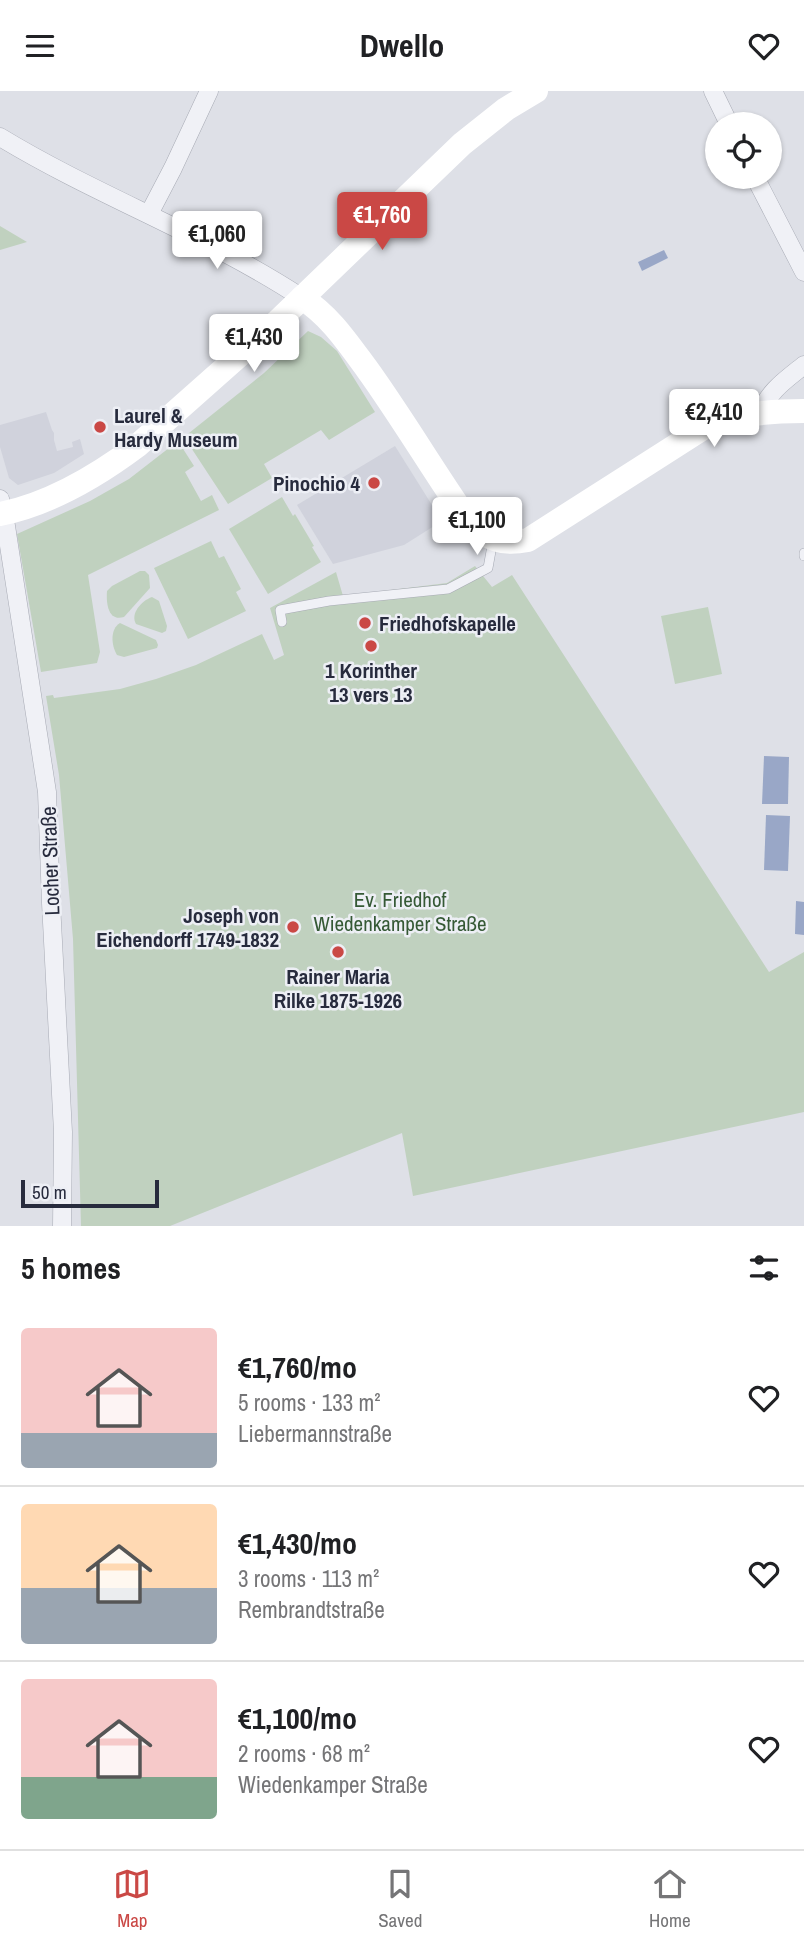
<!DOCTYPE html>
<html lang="en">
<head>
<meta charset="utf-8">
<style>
	:root { --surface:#fff; --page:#f6f6f6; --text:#202124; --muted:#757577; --line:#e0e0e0; --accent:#ca4845 }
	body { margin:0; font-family:"Archivo Narrow",sans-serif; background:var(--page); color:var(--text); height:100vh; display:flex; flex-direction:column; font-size:26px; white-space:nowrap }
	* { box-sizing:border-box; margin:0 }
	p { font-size:23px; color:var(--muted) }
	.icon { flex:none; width:38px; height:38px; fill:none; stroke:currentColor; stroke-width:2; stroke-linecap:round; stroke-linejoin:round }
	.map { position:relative; height:1135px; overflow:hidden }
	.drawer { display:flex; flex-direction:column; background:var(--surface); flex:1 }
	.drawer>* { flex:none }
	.tools { position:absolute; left:705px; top:21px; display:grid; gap:14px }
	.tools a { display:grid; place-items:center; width:77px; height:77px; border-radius:50%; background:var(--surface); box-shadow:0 2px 5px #0004; font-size:35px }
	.scale { position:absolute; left:21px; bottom:18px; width:138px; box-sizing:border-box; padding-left:7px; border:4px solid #272b3d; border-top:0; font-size:19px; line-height:24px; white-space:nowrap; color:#272b3d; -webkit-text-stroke:5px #edeff5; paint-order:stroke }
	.price { position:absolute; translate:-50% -60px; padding:0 16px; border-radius:7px; background:#fff; color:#222; font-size:23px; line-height:46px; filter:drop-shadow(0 2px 4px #0008) }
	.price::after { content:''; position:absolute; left:50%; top:42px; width:21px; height:16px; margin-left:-10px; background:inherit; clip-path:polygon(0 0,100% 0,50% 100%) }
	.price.active { background:var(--accent); color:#fff }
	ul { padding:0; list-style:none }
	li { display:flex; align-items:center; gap:21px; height:175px; padding:0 21px }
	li+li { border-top:2px solid var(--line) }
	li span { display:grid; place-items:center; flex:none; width:196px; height:140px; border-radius:7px; color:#555 }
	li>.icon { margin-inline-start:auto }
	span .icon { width:84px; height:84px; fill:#fffc; stroke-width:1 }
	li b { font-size:30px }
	h2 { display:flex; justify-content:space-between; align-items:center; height:84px; padding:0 21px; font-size:30px }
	header { display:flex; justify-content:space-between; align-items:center; height:91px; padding:0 21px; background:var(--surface); font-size:32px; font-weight:700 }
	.tabs { display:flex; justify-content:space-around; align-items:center; height:98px; border-top:2px solid var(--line); background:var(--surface); font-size:19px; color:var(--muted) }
	.tabs a { display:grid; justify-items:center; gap:4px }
	.tabs .active { color:var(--accent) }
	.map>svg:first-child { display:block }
	.built { fill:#d0d2dc }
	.green { fill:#c0d1bf }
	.water { fill:#99a7c7 }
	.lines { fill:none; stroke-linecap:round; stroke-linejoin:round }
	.lane-casing { stroke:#a7aab4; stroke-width:10 }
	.street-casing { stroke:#a7aab4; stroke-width:19 }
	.lane { stroke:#f0f1f6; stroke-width:9 }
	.street { stroke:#f0f1f6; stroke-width:18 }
	.secondary { stroke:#fff; stroke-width:24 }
	.poi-dot { fill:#ca4845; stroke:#edeff5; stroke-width:2.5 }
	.labels { text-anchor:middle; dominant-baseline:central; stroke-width:5; stroke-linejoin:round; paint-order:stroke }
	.poi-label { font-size:21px; font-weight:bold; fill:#272b3d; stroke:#edeff5; text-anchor:start }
	.street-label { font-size:21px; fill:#272b3d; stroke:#edeff5 }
	.park-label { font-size:21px; fill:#355935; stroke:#edeff5 }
</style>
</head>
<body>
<header><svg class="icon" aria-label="menu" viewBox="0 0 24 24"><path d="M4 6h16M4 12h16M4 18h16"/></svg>Dwello<svg class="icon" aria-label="heart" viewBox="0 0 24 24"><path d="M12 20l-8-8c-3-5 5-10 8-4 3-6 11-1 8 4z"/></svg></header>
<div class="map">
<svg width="804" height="1135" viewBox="0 0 804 1135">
	<rect width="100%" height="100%" fill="#dee0e7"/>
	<g class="built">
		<path d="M46 321 52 339 54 342V349L57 360 73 356 72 351 80 348 84 363 54 382 18 394 9 387 0 356V334Z"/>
		<path d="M395 355 442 430 404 454 333 473 297 414Z"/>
	</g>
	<g class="green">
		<path d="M0 135 27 151 0 159Z"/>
		<path d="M308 240 321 246 337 260 375 321 329 349 321 339 264 373 272 387 228 413 184 346 264 282Z"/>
		<path d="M178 350 194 375 185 381 201 410 212 404 219 419 88 484 100 561 97 572 41 581 17 443 90 410 129 388Z"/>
		<path d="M282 406 293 425 295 423 314 455 312 456 321 471 268 503 229 438Z"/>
		<path d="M211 450 219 467 224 465 241 498 236 501 246 520 188 548 154 477Z"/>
		<path d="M475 475 492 496 512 484 769 881 804 861V1021L413 1105 402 1042 170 1135H81L73 848 59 684 46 605 53 604 54 607 120 598 156 588 196 574 262 543 274 569 284 564 270 517 336 481 343 505 447 492Z"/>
		<path d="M140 480H145L149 484 150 497 124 526C108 531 106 512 107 500L112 495Z"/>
		<path d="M152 506 159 510 167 535 166 540 162 542 136 533C130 523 141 510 152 506Z"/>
		<path d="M708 516 722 583 675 593 661 525Z"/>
		<path d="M120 532 156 549 158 554 157 557 124 566 117 564C111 554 110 538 120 532Z"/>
	</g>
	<g class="water">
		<path d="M664 159 668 167 642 180 638 171Z"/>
		<path d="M764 665 789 666 788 713H762Z"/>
		<path d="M766 724 790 725 788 780 764 779Z"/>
		<path d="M796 810 804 811V844L795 843Z"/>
	</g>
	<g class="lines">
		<defs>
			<g id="lane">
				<path d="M804 462V465"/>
				<path d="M282 531 280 519 329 510 448 498 488 477 493 449"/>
			</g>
			<g id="street">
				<path d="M713 0 729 33"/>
				<path d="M0 46C97 105 206 144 302 207"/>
				<path d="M755 86 804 181"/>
				<path d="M149 123 173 77 209 0"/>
				<path d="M761 322C768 300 787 288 804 274"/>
				<path d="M0 408 4 422 47 701 51 812 63 1041 62 1135"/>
			</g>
		</defs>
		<use href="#lane" class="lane-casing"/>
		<use href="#street" class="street-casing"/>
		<use href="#lane" class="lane"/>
		<use href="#street" class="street"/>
		<g class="secondary">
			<path d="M302 207C330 225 347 251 367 278 403 328 434 381 469 431 489 449 501 454 528 449L705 336C740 323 767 320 804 320"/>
			<path d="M0 423C50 413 97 385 137 355L278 230 462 53 506 18 536 0"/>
		</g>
	</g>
	<g class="poi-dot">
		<circle cx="100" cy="336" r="7"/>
		<circle cx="374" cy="392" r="7"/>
		<circle cx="365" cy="532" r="7"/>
		<circle cx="371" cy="555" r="7"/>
		<circle cx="293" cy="836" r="7"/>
		<circle cx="338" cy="861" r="7"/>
	</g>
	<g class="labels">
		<g class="poi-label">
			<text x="114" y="324">Laurel &amp;<tspan x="114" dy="24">Hardy Museum</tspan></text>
			<text x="360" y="392" text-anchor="end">Pinochio 4</text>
			<text x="379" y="532">Friedhofskapelle</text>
			<text x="371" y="579" text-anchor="middle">1 Korinther<tspan x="371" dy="24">13 vers 13</tspan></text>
			<text x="279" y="824" text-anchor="end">Joseph von<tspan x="279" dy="24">Eichendorff 1749-1832</tspan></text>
			<text x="338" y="885" text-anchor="middle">Rainer Maria<tspan x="338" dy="24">Rilke 1875-1926</tspan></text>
		</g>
		<g class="street-label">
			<text transform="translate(50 770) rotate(-92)">Locher Straße</text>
		</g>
		<g class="park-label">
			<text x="400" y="808">Ev. Friedhof<tspan x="400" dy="24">Wiedenkamper Straße</tspan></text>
		</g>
	</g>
</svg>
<div class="tools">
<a><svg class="icon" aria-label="locate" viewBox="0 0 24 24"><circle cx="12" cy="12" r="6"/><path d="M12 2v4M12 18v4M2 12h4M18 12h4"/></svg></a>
</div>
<div class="scale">50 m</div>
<b class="price active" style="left:382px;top:161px">€1,760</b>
<b class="price" style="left:217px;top:180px">€1,060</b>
<b class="price" style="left:254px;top:283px">€1,430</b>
<b class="price" style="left:714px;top:358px">€2,410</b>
<b class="price" style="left:477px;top:466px">€1,100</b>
</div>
<section class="drawer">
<h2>5 homes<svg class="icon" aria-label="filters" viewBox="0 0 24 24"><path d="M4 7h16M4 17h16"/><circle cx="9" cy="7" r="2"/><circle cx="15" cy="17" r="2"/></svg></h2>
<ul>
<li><span style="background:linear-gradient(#f6c9c9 75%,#9aa5b1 0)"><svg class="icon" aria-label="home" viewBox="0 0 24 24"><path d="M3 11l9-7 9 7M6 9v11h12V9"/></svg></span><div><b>€1,760/mo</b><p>5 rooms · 133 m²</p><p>Liebermannstraße</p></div><svg class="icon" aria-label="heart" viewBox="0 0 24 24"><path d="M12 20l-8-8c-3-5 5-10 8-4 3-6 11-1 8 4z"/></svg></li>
<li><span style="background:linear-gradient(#ffd9b3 60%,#9aa5b1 0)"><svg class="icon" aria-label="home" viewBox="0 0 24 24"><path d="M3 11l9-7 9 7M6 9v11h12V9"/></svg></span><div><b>€1,430/mo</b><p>3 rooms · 113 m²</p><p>Rembrandtstraße</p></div><svg class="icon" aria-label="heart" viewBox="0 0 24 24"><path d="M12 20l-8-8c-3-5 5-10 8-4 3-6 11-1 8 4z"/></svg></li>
<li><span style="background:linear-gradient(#f6c9c9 70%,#7fa58c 0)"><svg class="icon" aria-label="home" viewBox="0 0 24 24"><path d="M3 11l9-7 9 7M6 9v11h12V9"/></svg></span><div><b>€1,100/mo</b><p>2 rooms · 68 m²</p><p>Wiedenkamper Straße</p></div><svg class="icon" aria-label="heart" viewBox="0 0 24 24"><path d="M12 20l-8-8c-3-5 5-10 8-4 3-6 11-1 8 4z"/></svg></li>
</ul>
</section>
<nav class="tabs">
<a class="active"><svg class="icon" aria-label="map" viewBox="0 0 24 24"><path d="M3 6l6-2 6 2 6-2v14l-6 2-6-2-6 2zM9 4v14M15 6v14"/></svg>Map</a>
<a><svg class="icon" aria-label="saved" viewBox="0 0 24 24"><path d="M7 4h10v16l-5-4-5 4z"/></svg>Saved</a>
<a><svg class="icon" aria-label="home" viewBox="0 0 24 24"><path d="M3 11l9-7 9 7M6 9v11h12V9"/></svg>Home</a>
</nav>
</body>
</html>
